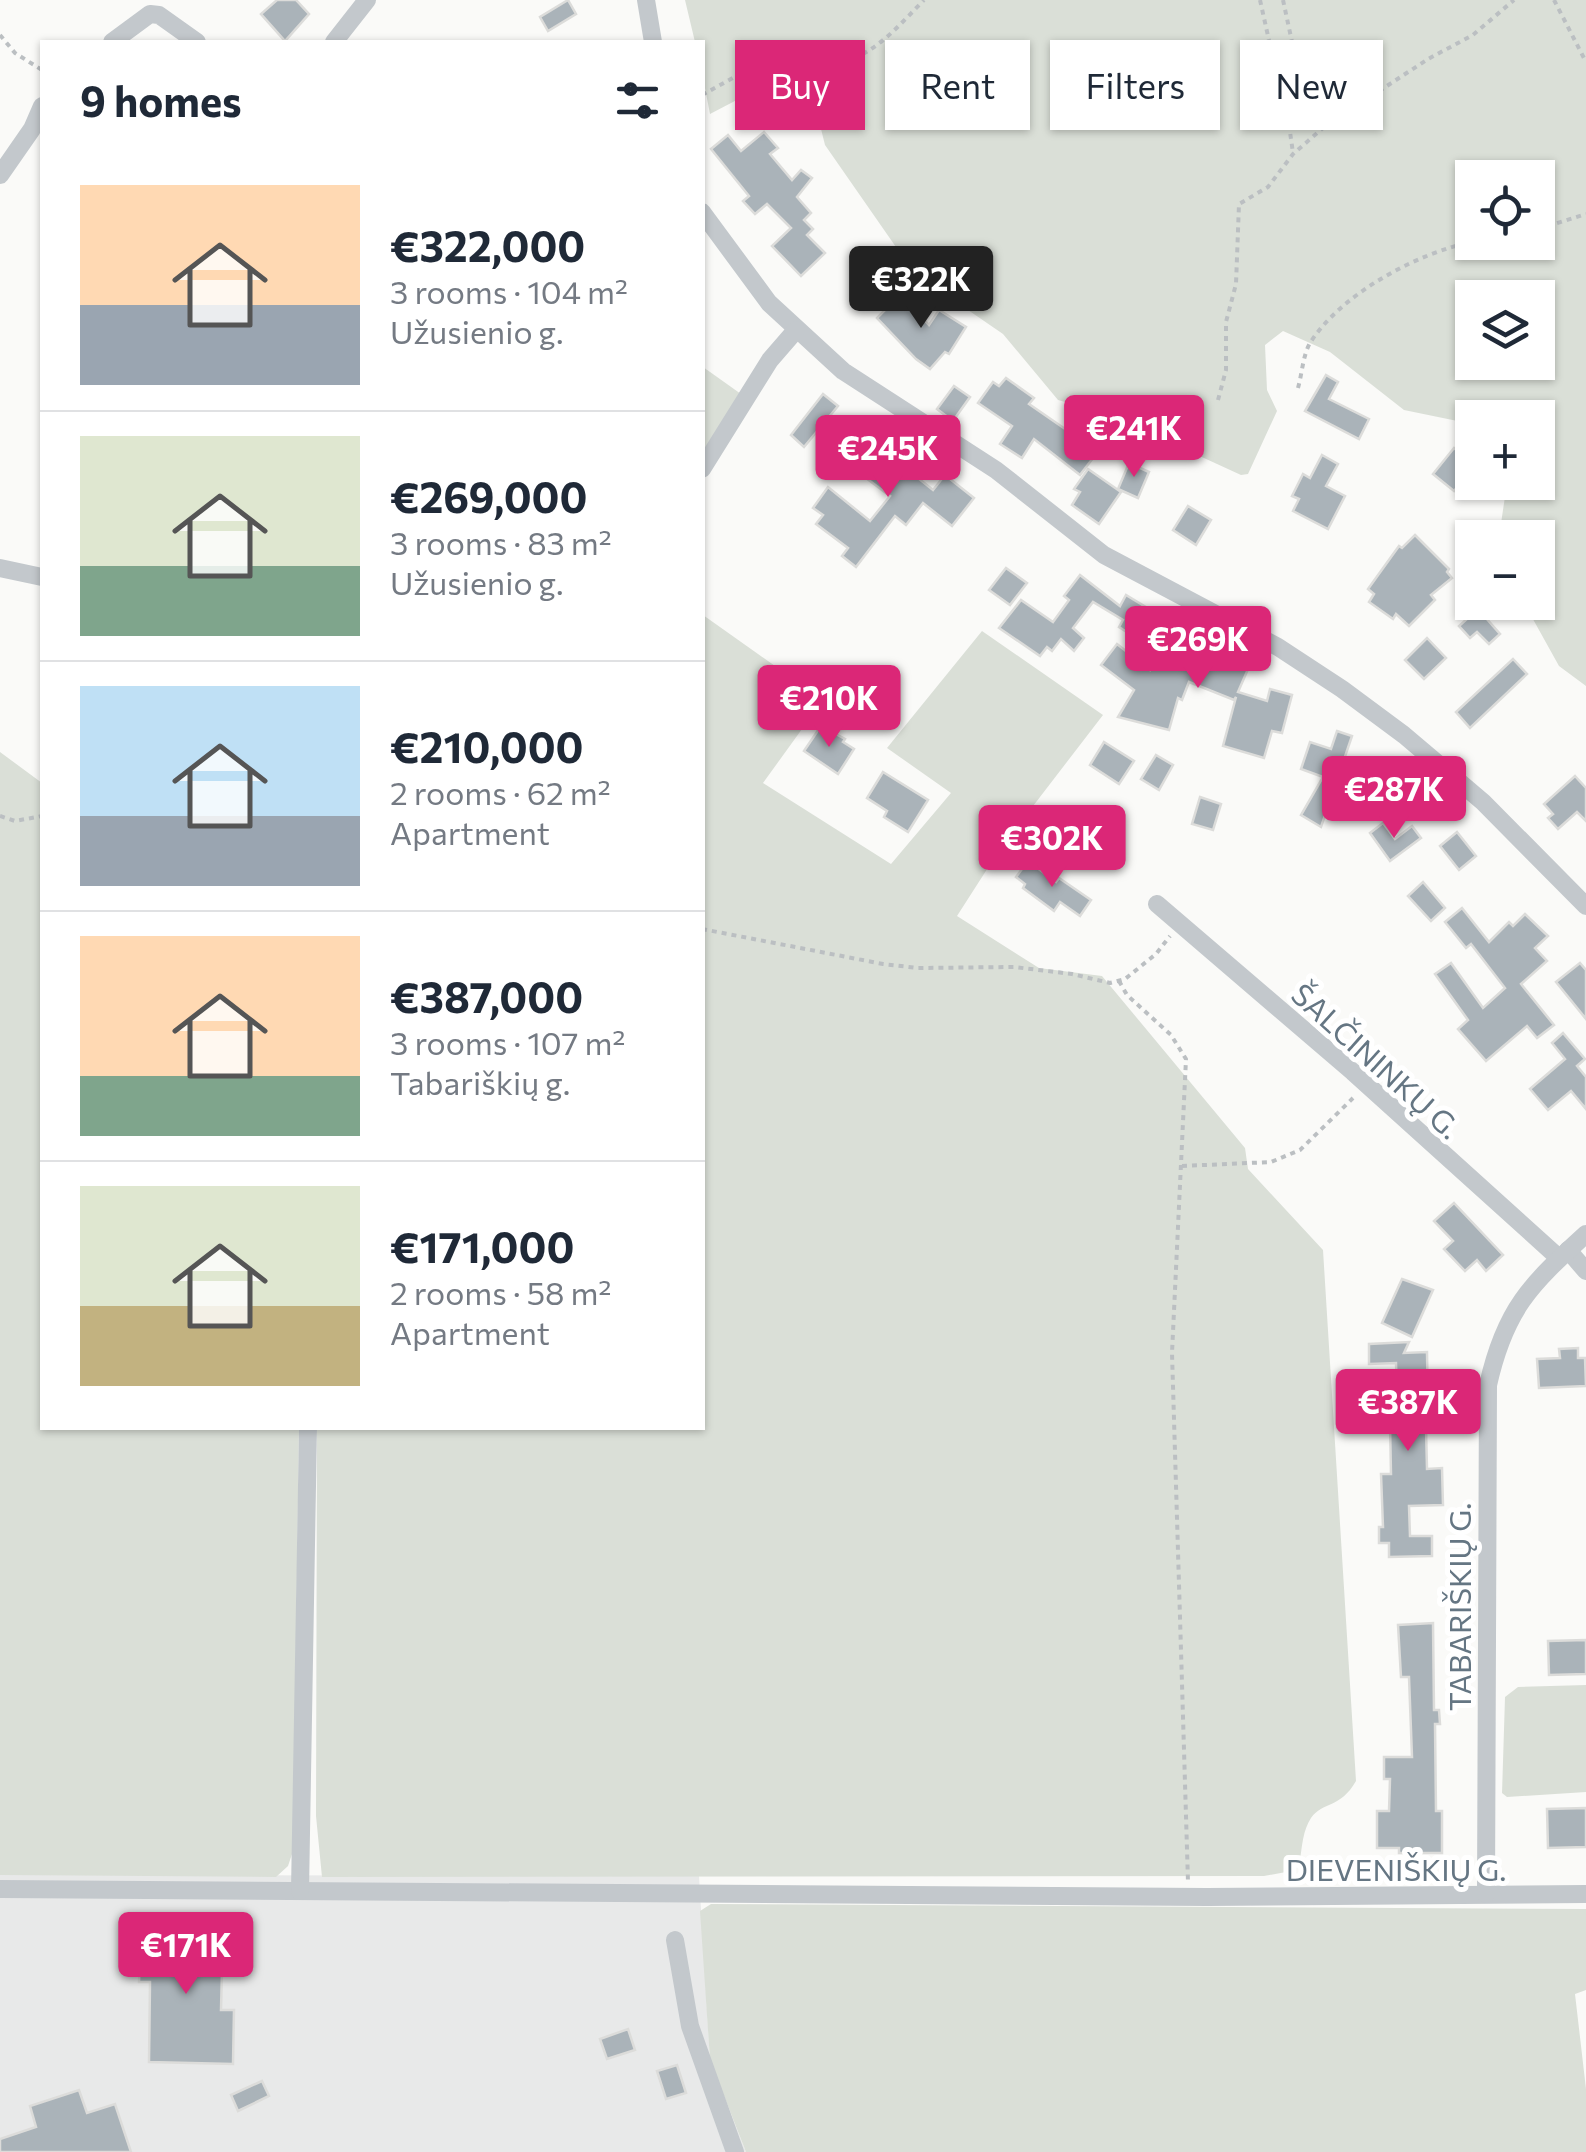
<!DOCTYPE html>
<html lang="en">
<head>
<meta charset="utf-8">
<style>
	:root { --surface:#fff; --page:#f6f6f7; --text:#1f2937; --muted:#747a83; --line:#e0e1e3; --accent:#db2777 }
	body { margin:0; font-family:Commissioner,sans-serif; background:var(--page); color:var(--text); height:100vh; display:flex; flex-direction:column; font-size:38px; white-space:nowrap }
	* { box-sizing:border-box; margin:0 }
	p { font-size:32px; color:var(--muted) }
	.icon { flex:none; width:55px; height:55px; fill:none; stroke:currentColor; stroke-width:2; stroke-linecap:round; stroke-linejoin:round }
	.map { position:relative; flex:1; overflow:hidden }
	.drawer { position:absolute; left:40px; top:40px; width:665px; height:1390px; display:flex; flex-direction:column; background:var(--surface); border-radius:0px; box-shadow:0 2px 8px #0004 }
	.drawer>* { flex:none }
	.top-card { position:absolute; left:735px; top:40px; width:700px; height:90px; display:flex; gap:20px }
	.fabs { position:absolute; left:1455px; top:160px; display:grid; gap:20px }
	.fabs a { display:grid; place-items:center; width:100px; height:100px; border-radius:0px; background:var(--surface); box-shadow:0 2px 8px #0004; font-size:50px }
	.price { position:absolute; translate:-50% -85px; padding:0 22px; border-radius:10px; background:var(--accent); color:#fff; font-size:32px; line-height:65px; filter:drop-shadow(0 2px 5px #0008) }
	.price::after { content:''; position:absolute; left:50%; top:60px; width:30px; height:22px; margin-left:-15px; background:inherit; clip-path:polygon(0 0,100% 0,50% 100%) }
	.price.selected { background:#222; color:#fff }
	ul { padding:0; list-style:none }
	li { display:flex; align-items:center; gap:30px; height:250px; padding:0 40px }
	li+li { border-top:2px solid var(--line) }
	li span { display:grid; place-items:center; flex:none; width:280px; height:200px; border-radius:0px; color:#555 }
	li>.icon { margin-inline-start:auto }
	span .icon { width:120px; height:120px; fill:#fffc; stroke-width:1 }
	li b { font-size:42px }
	h2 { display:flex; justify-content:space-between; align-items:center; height:120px; padding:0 40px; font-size:42px }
	.pill { padding:0 35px; border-radius:0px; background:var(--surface); box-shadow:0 2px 8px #0004; font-size:35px; line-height:90px }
	.pill.selected { background:var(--accent); color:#fff }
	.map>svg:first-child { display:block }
	.built { fill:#e8e9e9 }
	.green { fill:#dadfd7; fill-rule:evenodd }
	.building { fill:#aab3b9; stroke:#dcdcda; stroke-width:2.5 }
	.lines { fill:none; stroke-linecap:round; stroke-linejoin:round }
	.path { stroke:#bbbfc2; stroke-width:4; stroke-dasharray:5 5; stroke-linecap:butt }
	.minor { stroke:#c3c8cc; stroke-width:18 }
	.labels { text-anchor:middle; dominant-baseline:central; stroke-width:10; stroke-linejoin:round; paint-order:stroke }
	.street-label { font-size:30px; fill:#657683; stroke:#fff }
</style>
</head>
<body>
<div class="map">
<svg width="1586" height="2152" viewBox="0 0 1586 2152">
	<rect width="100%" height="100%" fill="#fafaf8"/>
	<path class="built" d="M0 1875 699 1876 710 2060 746 2152H0Z"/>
	<g class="green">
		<path d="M685 0H1586V686L1559 666 1524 603 1538 602V538L1499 537 1507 483 1538 482V418H1472V424L1404 410 1330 352 1283 331 1265 345 1267 390 1277 411 1248 474 1241 475 1108 414 1058 400 1003 334 968 310 898 250 825 145 816 109 798 88 775 80 710 114 703 78 702 42H695ZM1472 178H1538V242H1472ZM1472 298H1538V362H1472Z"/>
		<path d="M703 367 741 394 703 451Z"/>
		<path d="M703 615 823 700 763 783 891 864 951 793 887 748 982 631 1103 715 1000 849 957 916 1039 968 1102 976 1245 1148 1248 1169 1323 1250 1356 1781C1340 1809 1323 1801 1311 1818 1303 1830 1302 1846 1300 1860L1286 1872 1264 1876 322 1877 316 1816 317 1428H702Z"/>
		<path d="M0 752 42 783V1428H299L293 1851 288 1866 276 1877 0 1875Z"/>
		<path d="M1586 1685V1792L1507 1797 1502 1793 1505 1697 1518 1687Z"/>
		<path d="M711 1904 1586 1909V1990L1575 1994 1586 2089V2152H746L710 2060 700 1911Z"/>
	</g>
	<g class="building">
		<path d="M277 0H296L309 14 285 41 261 14Z"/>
		<path d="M568 0 576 14 548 31 540 17Z"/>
		<path d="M764 132 778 148 770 154 792 180 801 170 812 178 797 197 811 213 804 220 813 229 807 235 825 253 801 276 772 246 791 228 767 204 755 214 743 201 749 196 711 149 728 135 741 151Z"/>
		<path d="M897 291 929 325 939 310 966 327 949 354 945 352 930 369 916 359 877 318 890 305 886 301Z"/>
		<path d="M1326 375 1338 382 1329 399 1369 419 1359 439 1305 411Z"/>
		<path d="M1006 378 1034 398 1029 404 1068 431 1075 419 1093 430 1090 435 1103 445 1080 475 1034 439 1022 458 1000 444 1012 426 978 403 993 382 999 386Z"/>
		<path d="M954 386 970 397 953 421 937 409Z"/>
		<path d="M823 394 838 406 804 447 791 435Z"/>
		<path d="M882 433 891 440 896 433 907 442 902 449 911 455 903 466 933 490 945 475 974 498 952 526 923 503 906 525 895 516 856 567 842 556 848 548 816 524 823 515 813 508 828 487 870 521 890 496 862 475 870 464 863 458Z"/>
		<path d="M1454 448 1472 463V469L1454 491 1433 474Z"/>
		<path d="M1322 455 1338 464 1326 486 1345 496 1328 529 1293 511 1299 499 1292 496 1303 474 1310 478Z"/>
		<path d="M1129 463 1149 472 1138 498 1118 489Z"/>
		<path d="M1088 469 1121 492 1099 524 1072 505 1080 492 1074 489Z"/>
		<path d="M1188 506 1211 520 1196 545 1173 530Z"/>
		<path d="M1415 535 1449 569 1447 572 1452 578 1431 595 1435 600 1409 626 1396 614 1393 619 1369 602 1374 594 1368 589 1399 546 1402 548Z"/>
		<path d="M1006 568 1027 583 1010 605 989 590Z"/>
		<path d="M1080 575 1120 606 1126 595 1149 609 1133 636 1119 627 1123 620 1093 602 1073 628 1084 638 1074 651 1061 639 1052 651 1047 647 1040 656 999 628 1021 600 1053 622 1069 600 1064 596Z"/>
		<path d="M1478 609 1500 634 1489 644 1477 632 1470 638 1459 626Z"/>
		<path d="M1184 630 1207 640 1203 650 1233 663 1237 654 1252 660 1238 692 1267 701 1270 689 1292 695 1282 733 1272 731 1264 758 1223 746 1236 697 1234 700 1189 682 1182 700 1178 698 1169 730 1118 717 1134 690 1101 665 1117 644 1150 670 1162 642 1177 648Z"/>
		<path d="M1427 638 1446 658 1424 679 1405 660Z"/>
		<path d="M1513 659 1527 674 1470 728 1456 712Z"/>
		<path d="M821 726 845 739 843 742 854 749 838 774 804 751Z"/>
		<path d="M1337 731 1352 736 1321 827 1301 815 1323 777 1301 769 1310 742 1331 749Z"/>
		<path d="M1104 742 1134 761 1119 784 1090 765Z"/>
		<path d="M1156 755 1173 765 1159 790 1141 779Z"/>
		<path d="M1376 760 1405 786 1380 814 1351 788Z"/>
		<path d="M883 772 928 800 908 832 884 817 887 811 867 798Z"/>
		<path d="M1575 776 1586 788V821L1577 812 1558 829 1548 818 1553 814 1544 804Z"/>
		<path d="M1200 797 1221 804 1213 830 1192 824Z"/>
		<path d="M1383 823 1395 839 1412 826 1421 838 1390 861 1370 833Z"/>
		<path d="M1457 832 1476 856 1459 870 1440 846Z"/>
		<path d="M1028 861 1056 882 1059 878 1091 900 1080 916 1060 902 1054 911 1023 888 1025 884 1016 877Z"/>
		<path d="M1423 882 1445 908 1431 921 1408 896Z"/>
		<path d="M1462 908 1489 942 1509 922 1513 926 1525 914 1548 936 1535 948 1547 961 1521 984 1554 1025 1537 1038 1527 1026 1486 1061 1458 1029 1468 1020 1435 974 1451 963 1483 1008 1505 988 1471 944 1466 948 1445 922Z"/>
		<path d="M1580 963 1586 970V1019L1556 982Z"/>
		<path d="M1563 1033 1585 1059 1577 1066 1586 1077V1109L1571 1091 1548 1110 1530 1089 1565 1059 1552 1043Z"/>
		<path d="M1454 1203 1503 1255 1486 1271 1477 1260 1465 1271 1444 1249 1453 1241 1434 1221Z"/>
		<path d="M1402 1279 1433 1290 1412 1337 1382 1323Z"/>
		<path d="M1409 1342 1404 1353 1427 1352 1428 1406H1433L1434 1427H1426L1427 1469 1442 1468 1443 1505 1409 1506 1410 1536H1432V1556L1389 1557V1543H1379V1527H1383L1381 1474H1391L1390 1423H1406L1405 1394H1397L1396 1363 1369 1364V1344Z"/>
		<path d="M1578 1348V1358H1585L1586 1386 1539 1388 1537 1359 1560 1358 1559 1349Z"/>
		<path d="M1433 1623 1434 1710H1439L1440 1724H1435L1436 1811H1442V1853H1399V1848H1377V1811H1389L1390 1779H1384V1757H1412L1409 1677H1401L1398 1625Z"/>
		<path d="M1586 1640V1674L1549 1675 1548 1641Z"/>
		<path d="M1586 1808V1847L1548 1848 1547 1809Z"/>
		<path d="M141 1930 223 1932 221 2010H234L233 2064 149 2062 150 1982H139Z"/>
		<path d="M628 2029 635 2050 607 2059 600 2039Z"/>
		<path d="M677 2065 686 2093 666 2099 657 2071Z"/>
		<path d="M262 2081 269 2096 238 2111 231 2095Z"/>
		<path d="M79 2090 87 2113 115 2104 131 2152H0V2139L36 2127 30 2106Z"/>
	</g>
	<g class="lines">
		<g class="path">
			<path d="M1260 0 1274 63 1278 113 1289 125 1293 153"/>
			<path d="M1283 0 1303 93 1300 117 1289 125"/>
			<path d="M1554 0 1586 62"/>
			<path d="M0 35 15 53 42 70"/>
			<path d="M702 95 749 69C777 75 783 65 804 66 862 69 886 39 924 0"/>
			<path d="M1538 229 1586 214"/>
			<path d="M1298 388C1302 374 1303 355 1310 343 1341 294 1417 253 1472 242"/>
			<path d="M1218 400 1226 370V322L1236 284 1239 204 1268 187 1293 154 1323 128 1428 59 1473 35 1514 0"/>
			<path d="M0 816 15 821 42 816"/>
			<path d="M702 929 883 964 918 968 1014 967 1072 974 1110 983 1125 979 1156 954 1170 936"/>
			<path d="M1119 981 1127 995 1171 1035 1186 1059 1172 1353 1188 1882"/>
			<path d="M1182 1166 1271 1162 1300 1150 1353 1098"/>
		</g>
		<g class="minor">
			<path d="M646 0 653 42"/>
			<path d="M112 42 150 14 159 15 197 42"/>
			<path d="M334 42 367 0"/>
			<path d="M0 175 32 129 42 106"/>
			<path d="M702 212 769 303 843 371 996 470 1104 555 1278 647 1342 689 1404 735 1483 802 1586 906"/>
			<path d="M702 469 770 360 796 330"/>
			<path d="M0 568 42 577"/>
			<path d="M1157 904 1353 1072 1559 1258"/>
			<path d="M1568 1250 1586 1271"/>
			<path d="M0 1889 1207 1897 1586 1894"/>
			<path d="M300 1891 308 1428"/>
			<path d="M1486 1894 1488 1385C1505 1309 1530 1285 1586 1234"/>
			<path d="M675 1940 690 2026 735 2152"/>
		</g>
	</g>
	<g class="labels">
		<g class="street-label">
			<text transform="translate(1377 1060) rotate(42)">ŠALČININKŲ G.</text>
			<text transform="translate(1458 1607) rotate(-90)">TABARIŠKIŲ G.</text>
			<text x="1396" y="1868">DIEVENIŠKIŲ G.</text>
		</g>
	</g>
</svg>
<div class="fabs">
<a><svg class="icon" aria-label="locate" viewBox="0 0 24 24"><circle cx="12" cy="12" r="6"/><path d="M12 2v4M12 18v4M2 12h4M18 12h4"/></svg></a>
<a><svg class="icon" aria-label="layers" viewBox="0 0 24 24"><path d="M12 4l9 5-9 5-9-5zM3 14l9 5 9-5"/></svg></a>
<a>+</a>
<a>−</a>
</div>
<b class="price selected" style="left:921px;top:331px">€322K</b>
<b class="price" style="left:1134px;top:480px">€241K</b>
<b class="price" style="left:888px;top:500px">€245K</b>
<b class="price" style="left:1198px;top:691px">€269K</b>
<b class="price" style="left:829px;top:750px">€210K</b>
<b class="price" style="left:1394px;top:841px">€287K</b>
<b class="price" style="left:1052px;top:890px">€302K</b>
<b class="price" style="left:1408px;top:1454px">€387K</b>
<b class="price" style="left:186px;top:1997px">€171K</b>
<div class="top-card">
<a class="pill selected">Buy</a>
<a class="pill">Rent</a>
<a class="pill">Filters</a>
<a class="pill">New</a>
</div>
<section class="drawer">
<h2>9 homes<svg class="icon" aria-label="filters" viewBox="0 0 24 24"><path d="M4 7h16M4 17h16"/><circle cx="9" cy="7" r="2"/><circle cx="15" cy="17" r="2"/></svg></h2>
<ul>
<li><span style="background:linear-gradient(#ffd9b3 60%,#9aa5b1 0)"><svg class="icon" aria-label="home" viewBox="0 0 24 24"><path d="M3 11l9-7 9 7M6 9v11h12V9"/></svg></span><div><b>€322,000</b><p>3 rooms · 104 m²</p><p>Užusienio g.</p></div></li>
<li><span style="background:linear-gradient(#dfe7d0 65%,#7fa58c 0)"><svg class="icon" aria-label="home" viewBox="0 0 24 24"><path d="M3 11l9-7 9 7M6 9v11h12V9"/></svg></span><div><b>€269,000</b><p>3 rooms · 83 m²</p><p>Užusienio g.</p></div></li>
<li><span style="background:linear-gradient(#bfe0f5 65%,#9aa5b1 0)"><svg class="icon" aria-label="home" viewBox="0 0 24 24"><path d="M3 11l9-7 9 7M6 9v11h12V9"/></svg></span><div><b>€210,000</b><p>2 rooms · 62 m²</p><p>Apartment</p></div></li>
<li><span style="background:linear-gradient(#ffd9b3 70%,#7fa58c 0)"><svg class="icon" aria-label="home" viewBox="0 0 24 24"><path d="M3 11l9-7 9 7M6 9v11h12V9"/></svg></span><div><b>€387,000</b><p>3 rooms · 107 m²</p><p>Tabariškių g.</p></div></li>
<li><span style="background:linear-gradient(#dfe7d0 60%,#c2b280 0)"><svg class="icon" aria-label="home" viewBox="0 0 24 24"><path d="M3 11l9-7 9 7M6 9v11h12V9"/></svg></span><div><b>€171,000</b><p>2 rooms · 58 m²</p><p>Apartment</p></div></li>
</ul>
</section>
</div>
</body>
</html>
